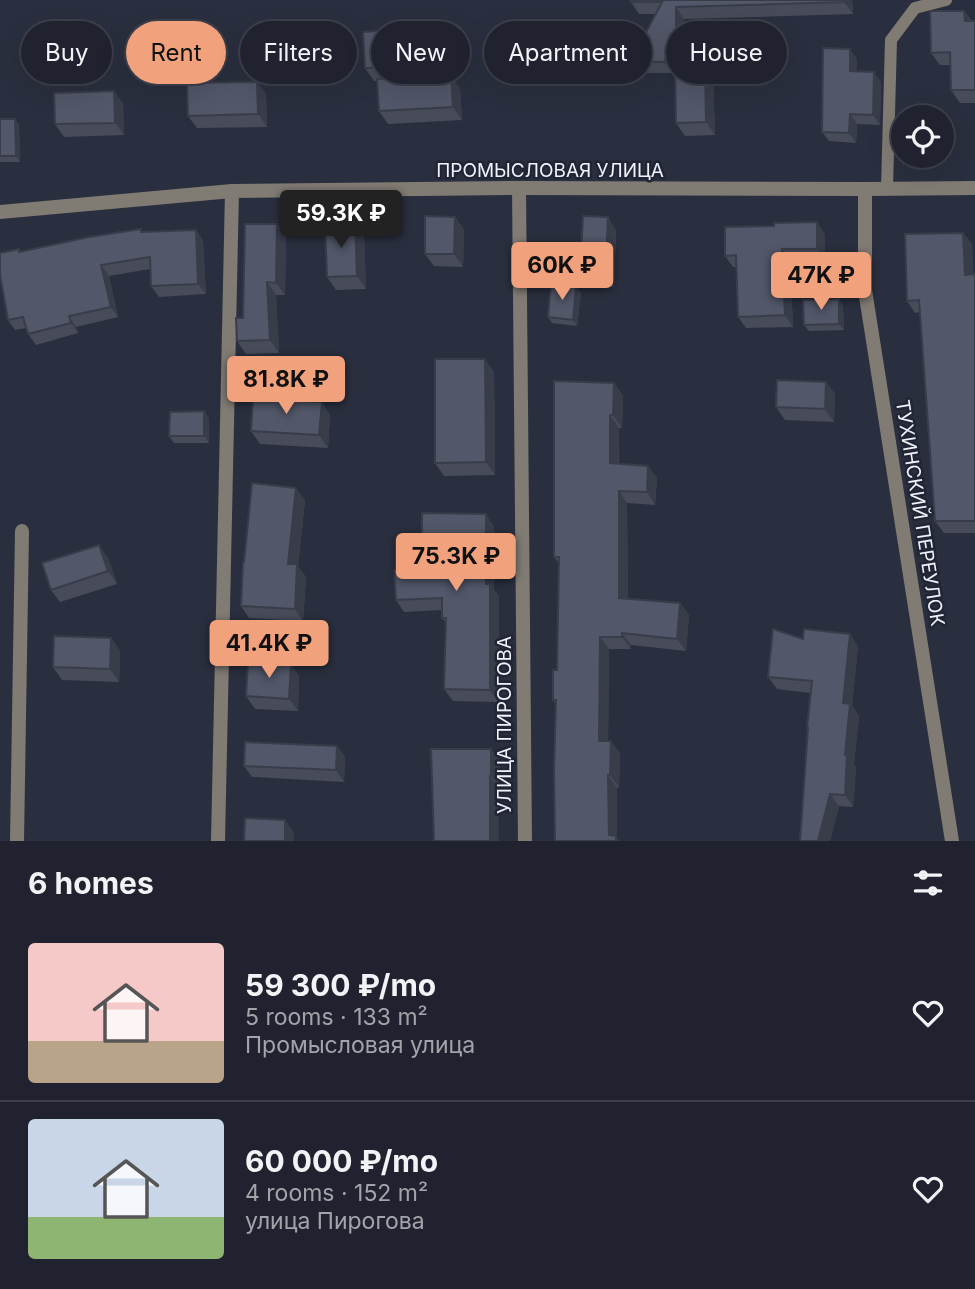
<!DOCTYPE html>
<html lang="en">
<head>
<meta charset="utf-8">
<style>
	:root { --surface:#20232f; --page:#282b37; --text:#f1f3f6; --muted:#a2a4aa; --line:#3d404b; --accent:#f1a17c }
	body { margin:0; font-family:Inter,sans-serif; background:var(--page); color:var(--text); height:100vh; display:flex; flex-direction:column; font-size:26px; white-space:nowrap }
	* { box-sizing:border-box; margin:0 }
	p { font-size:23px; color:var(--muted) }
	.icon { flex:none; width:38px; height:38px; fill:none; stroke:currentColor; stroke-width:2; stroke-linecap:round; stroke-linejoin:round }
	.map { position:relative; height:841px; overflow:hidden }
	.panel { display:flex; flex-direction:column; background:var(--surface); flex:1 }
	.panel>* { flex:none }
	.guide { position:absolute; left:21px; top:21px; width:934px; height:63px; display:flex; gap:14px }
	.controls { position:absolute; left:891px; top:105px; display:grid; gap:14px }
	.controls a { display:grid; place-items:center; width:63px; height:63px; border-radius:50%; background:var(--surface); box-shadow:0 7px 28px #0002,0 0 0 2px var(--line); font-size:35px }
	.price { position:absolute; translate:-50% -60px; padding:0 16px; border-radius:7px; background:var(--accent); color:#111; font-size:23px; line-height:46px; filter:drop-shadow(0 2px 4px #0008) }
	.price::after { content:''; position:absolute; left:50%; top:42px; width:21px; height:16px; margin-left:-10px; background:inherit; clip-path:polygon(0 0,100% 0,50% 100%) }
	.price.on { background:#222; color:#fff }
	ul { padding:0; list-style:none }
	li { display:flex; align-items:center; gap:21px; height:175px; padding:0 28px }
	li+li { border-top:2px solid var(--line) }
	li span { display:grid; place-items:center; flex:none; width:196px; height:140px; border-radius:7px; color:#555 }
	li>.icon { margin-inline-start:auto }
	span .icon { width:84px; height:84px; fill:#fffc; stroke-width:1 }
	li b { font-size:30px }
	h2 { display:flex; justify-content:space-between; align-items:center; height:84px; padding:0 28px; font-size:30px }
	.chip { padding:0 24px; border-radius:32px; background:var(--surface); box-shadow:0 7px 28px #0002,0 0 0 2px var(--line); font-size:24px; line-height:63px }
	.chip.on { background:var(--accent); color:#111 }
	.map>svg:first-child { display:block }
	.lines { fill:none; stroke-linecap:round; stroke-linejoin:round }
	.service { stroke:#807b73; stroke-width:12 }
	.minor { stroke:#807b73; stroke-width:14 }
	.tertiary { stroke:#807b73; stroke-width:14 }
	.wall { fill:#474b5a }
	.shaded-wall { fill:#393d4a }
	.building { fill:#525769; stroke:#393d4a; stroke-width:2 }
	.labels { text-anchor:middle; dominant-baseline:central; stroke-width:5; stroke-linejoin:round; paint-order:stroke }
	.street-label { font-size:19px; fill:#eff2fd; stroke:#212534 }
</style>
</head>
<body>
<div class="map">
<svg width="975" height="841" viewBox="0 0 975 841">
	<rect width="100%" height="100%" fill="#2a2f3f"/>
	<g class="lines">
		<path class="service" d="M887 189 891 40 915 8 946 0"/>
		<g class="minor">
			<path d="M519 188 525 841"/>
			<path d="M865 189V290L952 841"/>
			<path d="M17 841 22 531"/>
			<path d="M218 841 232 191"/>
		</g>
		<path class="tertiary" d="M0 212 232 191 519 188 865 189 975 188"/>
	</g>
	<g class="wall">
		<path d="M852 0 853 14 684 19V52L678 64 705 63 713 76 715 135 685 136 676 123 675 69 673 73H639L631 61 656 14H639L631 2Z"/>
		<path d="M964 11 972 21H975V103H960L951 90V65H940L931 53Z"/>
		<path d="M400 43 402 78 460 88 462 120 388 124 379 111 377 81H374L365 68Z"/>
		<path d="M857 59V71L881 82 880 125 857 124 856 143 829 141 822 132Z"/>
		<path d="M257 82 266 94 267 127 197 128 188 116Z"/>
		<path d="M114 91 123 104 124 135 64 137 55 124Z"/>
		<path d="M0 119H15L19 125 20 162H0Z"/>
		<path d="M455 217 464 230 463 267 434 266 425 254Z"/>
		<path d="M355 222 364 235 366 289 336 290 327 277Z"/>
		<path d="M277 224 286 237 285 295H276L279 353 246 354 237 341Z"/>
		<path d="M141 229 143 232 196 230 203 241 206 294 159 297 151 286 150 269 109 276 118 317 76 327 78 333 36 345 28 334 26 328 15 330 8 320 19 249 21 252Z"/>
		<path d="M616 230 614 287 589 286 580 274Z"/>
		<path d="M963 233 972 244 973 274H975V533H944L935 521 920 312 915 313 907 301Z"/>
		<path d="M825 234V261H790L793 327 746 328 738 317 737 267H733L725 256Z"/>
		<path d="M581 293 577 326 552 323 548 317Z"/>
		<path d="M843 306 844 330 809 331 804 325Z"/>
		<path d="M494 372 495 475 444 476 435 463Z"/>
		<path d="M826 382 835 394 834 422 785 420 776 407Z"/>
		<path d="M614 383 623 396 622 428H619V464L648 466 657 478 655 505 627 503 628 599 680 603 689 615 686 651 631 645V649H609L608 741 620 753 619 788H617L555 841 556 705 553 700 557 670 559 563 554 557Z"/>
		<path d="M330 415 328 448 260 444 251 431Z"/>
		<path d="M209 418V443H174L169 436Z"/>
		<path d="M305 500 298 567 306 577 303 621 249 618 241 606 244 562Z"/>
		<path d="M494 526V590L499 596 498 702 453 701 444 689 446 623 442 618V610L404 612 396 600 422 569Z"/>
		<path d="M108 558 117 584 60 602 51 590Z"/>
		<path d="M111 638 120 651 119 682 62 680 53 667Z"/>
		<path d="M803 639 858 646 852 706 859 716 854 764 856 767 853 807 839 806 830 841H800L808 730 807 728 810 693 777 689 768 677Z"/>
		<path d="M291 664 299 676 298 711 255 709 246 696Z"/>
		<path d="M337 746 345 757 344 782 252 777 244 766Z"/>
		<path d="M491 749 500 761V789H498L434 841Z"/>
	</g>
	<g class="shaded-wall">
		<path d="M844 0H852L853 14 844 2Z"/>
		<path d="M676 7 684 19V52L673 73 664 62Z"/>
		<path d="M964 11 973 23 965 21Z"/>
		<path d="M391 30 400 43 402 79 393 67Z"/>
		<path d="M850 49 857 59V81L850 71Z"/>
		<path d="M705 63 713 76 715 135 706 122Z"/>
		<path d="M874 72 881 82 880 125 873 115Z"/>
		<path d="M451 75 460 88 462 120 453 107Z"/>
		<path d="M257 82 266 94 267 127 258 114Z"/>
		<path d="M114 91 123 104 124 135 115 123Z"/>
		<path d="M850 114 857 124 856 143 849 133Z"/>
		<path d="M15 119 19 125 20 162 16 156Z"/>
		<path d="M455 217 464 230 463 267 454 254Z"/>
		<path d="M608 217 616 230 614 287 605 275Z"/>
		<path d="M355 222 364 235 366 289 357 276Z"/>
		<path d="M817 222 825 234V261L817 249Z"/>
		<path d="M277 224 286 237 285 295 276 283Z"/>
		<path d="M196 230 203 241 206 294 198 284Z"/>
		<path d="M963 233 972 244 973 286 965 275Z"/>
		<path d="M782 249 790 261 793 327 785 315Z"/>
		<path d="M101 265 109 276 118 317 111 307Z"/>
		<path d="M267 282 276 295 279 353 270 340Z"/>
		<path d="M576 286 581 293 577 326 573 320Z"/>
		<path d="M839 299 843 306 844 330 839 324Z"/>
		<path d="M69 316 76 327 78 333 71 323Z"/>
		<path d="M485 359 494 372 495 475 486 462Z"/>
		<path d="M826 382 835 394 834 422 825 409Z"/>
		<path d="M614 383 623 396 622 428 613 415Z"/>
		<path d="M322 402 330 415 328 448 319 435Z"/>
		<path d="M204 411 209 418V443L204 436Z"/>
		<path d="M610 415 619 428 618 476 610 463Z"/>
		<path d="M648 466 657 478 655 505 647 492Z"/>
		<path d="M296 488 305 500 298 567 306 577 303 621 295 609 288 564Z"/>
		<path d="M619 491 627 503 628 611 619 598Z"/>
		<path d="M486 514 494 526V590L499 596 498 702 490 690 486 584Z"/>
		<path d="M99 545 108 558 117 584 108 571Z"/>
		<path d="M680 603 689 615 686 651 677 639Z"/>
		<path d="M622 633 631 645V649L622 637Z"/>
		<path d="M850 634 858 646 852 706 859 716 854 764 856 767 853 807 845 795 843 703Z"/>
		<path d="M600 637 609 649 608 753 599 741Z"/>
		<path d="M111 638 120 651 119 682 110 669Z"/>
		<path d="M291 664 299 676 298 711 289 699Z"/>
		<path d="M611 741 620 753 619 788 610 775Z"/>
		<path d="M337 746 345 757 344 782 336 770Z"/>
		<path d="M491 749 500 761V789L491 776Z"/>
		<path d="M608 775 617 788V838L620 841H613L609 835Z"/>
		<path d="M490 776 498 789 499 841H490Z"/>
		<path d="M830 794 839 806 830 841H818Z"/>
		<path d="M285 820 294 833V841H285Z"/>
	</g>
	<g class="building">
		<path d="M631 0H844V2L676 7V40L664 62 631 61 662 2H631Z"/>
		<path d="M930 11H964L965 21H975V90H951L950 52 931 53Z"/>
		<path d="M391 30 393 67 365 68 363 32Z"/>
		<path d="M823 48 850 49V71L874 72 873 115 850 114 849 133 822 132Z"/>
		<path d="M705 63 706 122 676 123 675 64Z"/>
		<path d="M451 75 453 107 379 111 377 79Z"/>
		<path d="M257 82 258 114 188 116 187 83Z"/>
		<path d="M114 91 115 123 55 124 54 93Z"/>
		<path d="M0 119H15L16 156H0Z"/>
		<path d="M425 216 455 217 454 254H425Z"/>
		<path d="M583 216 608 217 605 275 580 274Z"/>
		<path d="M355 222 357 276 327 277 325 224Z"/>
		<path d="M817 222V249H782L785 315 738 317 736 255 725 256V227L774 226V223Z"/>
		<path d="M245 224H277L276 283 267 282 270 340 237 341 236 318H243Z"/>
		<path d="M141 229V232L196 230 198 284 151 286 150 257 101 265 111 307 69 316 71 323 28 334 23 317 8 320 0 275V253L19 249V252L89 237Z"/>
		<path d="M963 233 965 275 975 274V521H935L919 300 907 301 905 234Z"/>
		<path d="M551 284 576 286 573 320 548 317Z"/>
		<path d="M839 299V324L804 325 803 300Z"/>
		<path d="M435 359H485L486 462 435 463Z"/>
		<path d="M777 380 826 382 825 409 776 407Z"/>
		<path d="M554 381 614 383 613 415H610V463L648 466 647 492 619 491V598L680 603 677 639 622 633V637H600L599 741H611L610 775H608L609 835 616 836V841H555L554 770 556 700H553V670H557L559 557H554Z"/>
		<path d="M253 398 322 402 319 435 251 431Z"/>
		<path d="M204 411V436H169L170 412Z"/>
		<path d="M252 483 296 488 288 564H297L295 609 241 606 243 562H244Z"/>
		<path d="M422 513 486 514V584H490V690L444 689 446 618H442V598L396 600 394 570 422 569Z"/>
		<path d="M99 545 108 571 51 590 42 563Z"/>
		<path d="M773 629 803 639 804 629 850 634 843 703 850 704 845 755H847L845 795 830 794 818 841H800L808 728H807L812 681 768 677Z"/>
		<path d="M54 636 111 638 110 669 53 667Z"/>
		<path d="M248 662 291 664 289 699 246 696Z"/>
		<path d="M245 742 337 746 336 770 244 766Z"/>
		<path d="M431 749H491V776H490V841H434Z"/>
		<path d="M245 818 285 820V841H244Z"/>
	</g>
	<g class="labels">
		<g class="street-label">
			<text x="550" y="170">ПРОМЫСЛОВАЯ УЛИЦА</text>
			<text transform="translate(920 513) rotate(81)">ТУХИНСКИЙ ПЕРЕУЛОК</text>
			<text transform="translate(504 725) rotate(-90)">УЛИЦА ПИРОГОВА</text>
		</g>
	</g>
</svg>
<div class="controls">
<a><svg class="icon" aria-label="locate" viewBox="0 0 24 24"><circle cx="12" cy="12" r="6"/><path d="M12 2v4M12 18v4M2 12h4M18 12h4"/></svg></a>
</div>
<b class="price on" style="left:341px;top:250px">59.3K ₽</b>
<b class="price" style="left:562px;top:302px">60K ₽</b>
<b class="price" style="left:821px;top:312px">47K ₽</b>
<b class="price" style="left:286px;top:416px">81.8K ₽</b>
<b class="price" style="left:456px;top:593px">75.3K ₽</b>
<b class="price" style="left:269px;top:680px">41.4K ₽</b>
<div class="guide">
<a class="chip">Buy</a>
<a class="chip on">Rent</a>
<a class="chip">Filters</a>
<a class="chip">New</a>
<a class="chip">Apartment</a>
<a class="chip">House</a>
</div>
</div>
<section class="panel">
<h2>6 homes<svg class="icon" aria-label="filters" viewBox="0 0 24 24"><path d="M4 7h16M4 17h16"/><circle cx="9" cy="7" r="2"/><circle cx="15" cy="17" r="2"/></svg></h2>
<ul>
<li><span style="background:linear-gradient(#f6c9c9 70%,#b9a48a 0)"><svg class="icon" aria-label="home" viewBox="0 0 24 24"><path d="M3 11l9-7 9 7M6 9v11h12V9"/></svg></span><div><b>59 300 ₽/mo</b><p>5 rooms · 133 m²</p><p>Промысловая улица</p></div><svg class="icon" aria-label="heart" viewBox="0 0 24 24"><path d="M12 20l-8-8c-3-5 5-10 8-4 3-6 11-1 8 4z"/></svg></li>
<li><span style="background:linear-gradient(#c9d6e8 70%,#8fb573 0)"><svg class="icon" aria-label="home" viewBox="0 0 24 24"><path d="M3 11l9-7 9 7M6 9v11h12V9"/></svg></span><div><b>60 000 ₽/mo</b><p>4 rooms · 152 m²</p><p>улица Пирогова</p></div><svg class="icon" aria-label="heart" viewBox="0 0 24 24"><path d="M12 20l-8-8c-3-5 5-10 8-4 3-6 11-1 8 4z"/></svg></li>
</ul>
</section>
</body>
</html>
